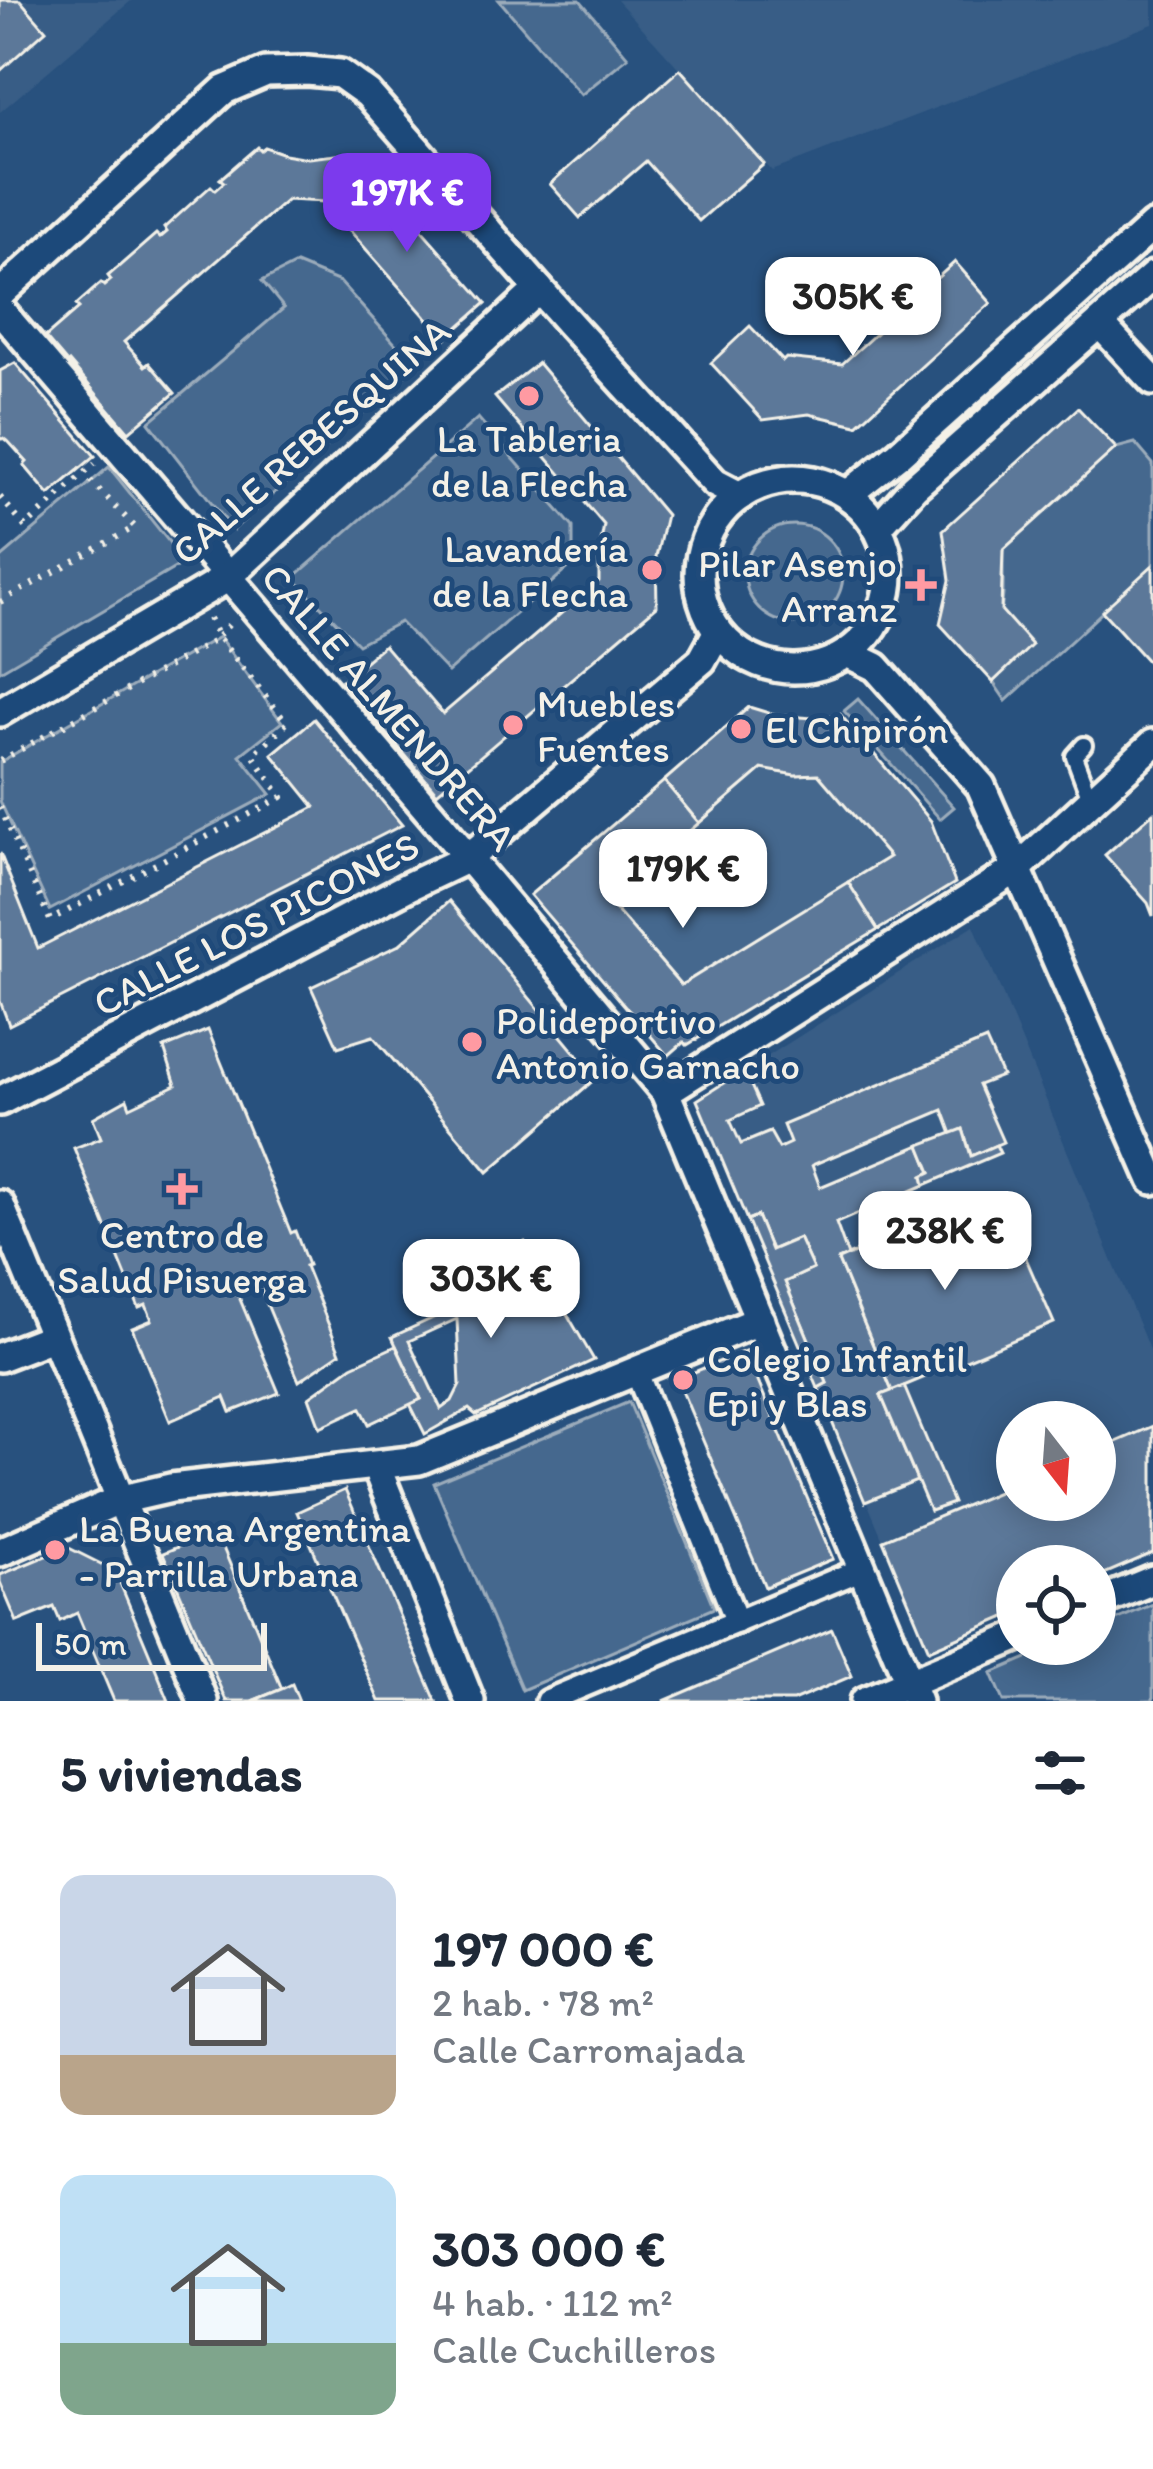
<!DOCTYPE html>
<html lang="es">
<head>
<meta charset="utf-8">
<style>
	:root { --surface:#fff; --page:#f2f2f3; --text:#1f2937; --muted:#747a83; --accent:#7c3aed }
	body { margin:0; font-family:Itim,sans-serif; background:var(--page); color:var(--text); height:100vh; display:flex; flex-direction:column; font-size:45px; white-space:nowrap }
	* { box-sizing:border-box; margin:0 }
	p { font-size:39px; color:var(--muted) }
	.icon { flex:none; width:66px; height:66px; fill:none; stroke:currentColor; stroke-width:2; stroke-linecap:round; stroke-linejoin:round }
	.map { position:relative; height:1701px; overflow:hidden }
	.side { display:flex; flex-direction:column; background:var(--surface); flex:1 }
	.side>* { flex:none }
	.needle { width:78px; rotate:163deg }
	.fabs { position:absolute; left:996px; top:1401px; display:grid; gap:24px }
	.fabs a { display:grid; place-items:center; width:120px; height:120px; border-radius:50%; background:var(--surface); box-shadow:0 6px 30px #0003; font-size:60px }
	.scale { position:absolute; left:36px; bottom:30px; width:231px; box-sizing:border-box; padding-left:12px; border:6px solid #f4f1e8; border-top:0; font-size:33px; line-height:42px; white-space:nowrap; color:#f4f1e8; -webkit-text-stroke:9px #1f4a7a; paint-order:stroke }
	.price { position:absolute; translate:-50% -102px; padding:0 27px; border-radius:24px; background:#fff; color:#222; font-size:39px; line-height:78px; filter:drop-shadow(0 3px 6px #0008) }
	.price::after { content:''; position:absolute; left:50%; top:72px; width:36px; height:27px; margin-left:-18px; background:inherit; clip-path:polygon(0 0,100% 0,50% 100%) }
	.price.current { background:var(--accent); color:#fff }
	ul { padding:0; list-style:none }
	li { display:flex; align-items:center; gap:36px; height:300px; padding:0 60px }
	li span { display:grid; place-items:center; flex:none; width:336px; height:240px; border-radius:24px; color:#555 }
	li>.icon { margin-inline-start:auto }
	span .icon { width:144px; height:144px; fill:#fffc; stroke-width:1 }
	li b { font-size:51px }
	h2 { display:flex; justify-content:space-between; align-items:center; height:144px; padding:0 60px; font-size:51px }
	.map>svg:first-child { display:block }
	.built { fill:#375d86; fill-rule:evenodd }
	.green { fill:#45688e; stroke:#9cacbb; stroke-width:3 }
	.building { fill:#5b7899; stroke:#f4f1e8; stroke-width:3; fill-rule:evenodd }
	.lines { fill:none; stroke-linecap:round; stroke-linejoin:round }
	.service-casing { stroke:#f4f1e8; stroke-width:22 }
	.pedestrian-casing { stroke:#f4f1e8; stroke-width:30 }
	.minor-casing { stroke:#f4f1e8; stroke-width:36 }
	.path { stroke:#f4f1e8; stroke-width:6; stroke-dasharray:3 9; stroke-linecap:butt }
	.service { stroke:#1f4a7a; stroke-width:14 }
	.pedestrian { stroke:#1f4a7a; stroke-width:21 }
	.minor { stroke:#1f4a7a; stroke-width:27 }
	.poi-dot { fill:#ff9aa2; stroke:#1f4a7a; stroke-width:4.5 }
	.labels { text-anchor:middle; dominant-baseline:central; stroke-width:10; stroke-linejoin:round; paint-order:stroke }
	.poi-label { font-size:39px; fill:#f4f1e8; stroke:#1f4a7a; text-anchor:start }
	.street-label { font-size:39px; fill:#f4f1e8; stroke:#1f4a7a }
</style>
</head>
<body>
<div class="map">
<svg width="1153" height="1701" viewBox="0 0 1153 1701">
	<rect width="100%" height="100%" fill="#28517e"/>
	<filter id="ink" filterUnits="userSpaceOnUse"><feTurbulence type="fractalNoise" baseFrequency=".00833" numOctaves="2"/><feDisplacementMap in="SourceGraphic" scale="24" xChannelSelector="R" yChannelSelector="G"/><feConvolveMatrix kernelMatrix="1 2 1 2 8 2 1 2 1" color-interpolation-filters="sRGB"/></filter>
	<g filter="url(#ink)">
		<g class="built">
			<path d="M0 0H132L0 112Z"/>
			<path d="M617 0H1153V24L772 171Z"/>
			<path d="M974 925 1153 1359V1553L1095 1578V1566H1017V1612L929 1650 699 1100ZM1017 1422H1095V1500H1017Z"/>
		</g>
		<g class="green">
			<path d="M499 0H580L628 57 581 95Z"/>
			<path d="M296 264 340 282 415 366 233 530 149 422 284 308 262 281Z"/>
			<path d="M478 418 573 527V564L448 672 400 622 358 644 293 578Z"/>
			<path d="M1135 443 1153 464V565L1006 701 993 682 1003 595V550L1116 448Z"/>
			<path d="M109 467 185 562 0 671V559Z"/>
			<circle cx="794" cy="574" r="49"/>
			<path d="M219 637 282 722 240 755 271 794 50 910 0 801V762Z"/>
			<path d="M858 699 954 807 940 819 844 711Z"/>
			<path d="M762 769 795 775 818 774 889 857 681 985 608 901Z"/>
			<path d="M629 1402 714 1608 522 1690 434 1483Z"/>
			<path d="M1153 1604V1701H1004L992 1673 1060 1644H1095V1629Z"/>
		</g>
		<g class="building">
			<path d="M0 0H20L46 30 0 71Z"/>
			<path d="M680 69 764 164 699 221 646 161 580 218 550 184Z"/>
			<path d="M257 147 260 150 264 147 284 154 308 158 355 153 358 157 362 154 374 168 329 207 325 202 287 200 124 342 145 366 149 363 175 393 129 432 69 362 65 366 42 340 79 308 76 305 101 283 104 286 111 280 108 276 156 234 160 238 167 232 164 228 211 186 215 190 224 182 220 179Z"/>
			<path d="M370 171 486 303 445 339 329 207Z"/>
			<path d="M955 262 991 303 857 425 809 414 763 420 711 363 750 326 783 361 786 358 842 364Z"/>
			<path d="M15 363 95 456 49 495 24 465 27 462 8 441 4 438 0 440V371Z"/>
			<path d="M538 363 666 515 656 557 657 606 437 793 342 680 384 645 443 714 599 581V553L604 525 495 397Z"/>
			<path d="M1078 408 1116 448 1003 550 1001 610 1032 645 993 682 940 624 950 580 943 530Z"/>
			<path d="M1153 565V661L1150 664 1102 611Z"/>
			<path d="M749 707 775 715 813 718 840 714 931 821 955 883 878 930 848 882 889 857 818 774 795 775 762 769 699 823 664 781Z"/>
			<path d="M314 719 402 825 9 1025 0 1001V853L38 948 315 807 272 754Z"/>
			<path d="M664 781 699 823 608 901 681 985 848 882 878 930 687 1045 684 1042 668 1056 530 895Z"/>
			<path d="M1153 813V916L1148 903 1105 855Z"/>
			<path d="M449 901 596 1078 488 1172 373 1036 338 1047 311 987 399 945Z"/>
			<path d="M208 1030 291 1233 295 1231 308 1265 305 1266 340 1353 299 1381 258 1283 237 1292 279 1393 231 1412 225 1397 170 1421 132 1328 152 1320 146 1305 139 1308 74 1148 101 1138 93 1118 127 1099 130 1107 176 1085 164 1048Z"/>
			<path d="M986 1040 1002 1076 978 1085 1003 1142 971 1156 963 1129 952 1134 943 1110 812 1165 820 1187 920 1145 931 1172 923 1176 925 1185 836 1223 848 1256 838 1260 892 1391 881 1395 917 1481 865 1502 818 1388 827 1383 785 1282 813 1269 799 1238 771 1250 757 1216 747 1220 697 1100 744 1070 760 1106 730 1120 741 1144 770 1132 779 1148 790 1143 783 1125Z"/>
			<path d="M963 1129 971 1156 996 1145 1000 1153 925 1185 923 1176 931 1172 920 1145Z"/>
			<path d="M1001 1201 1054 1323 892 1391 838 1260 960 1208 968 1227 975 1223 971 1214Z"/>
			<path d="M757 1216 771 1250 799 1238 813 1269 785 1282 827 1383 818 1388 747 1220Z"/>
			<path d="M525 1242 594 1360 476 1415 469 1409 425 1434 410 1404 421 1399 392 1337 470 1301 475 1295 476 1290 464 1254 492 1259 494 1252ZM457 1319 460 1385 452 1401 441 1409 409 1341Z"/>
			<path d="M396 1346 421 1399 369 1424 361 1408 320 1427 309 1397 352 1366Z"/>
			<path d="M745 1351 833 1559 765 1587 677 1379Z"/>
			<path d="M904 1386 953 1503 930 1511 881 1395Z"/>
			<path d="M1153 1426V1553L1095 1578V1566H1017V1612L929 1650 883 1540 1017 1484V1500H1095V1451Z"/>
			<path d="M345 1490 436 1701H379L297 1512Z"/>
			<path d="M216 1531 282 1689 252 1701H226L163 1553Z"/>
			<path d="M67 1547 115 1571 169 1701H114L77 1613 60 1621 54 1607 17 1622 0 1582V1575Z"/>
			<path d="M832 1629 852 1676 793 1701H664Z"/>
			<path d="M292 1684 299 1701H252L282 1689Z"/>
		</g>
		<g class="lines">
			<defs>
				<path id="service" d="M1084 745 1074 756 1090 799"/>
				<g id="pedestrian">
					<path d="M636 1371 737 1622"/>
					<path d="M547 1701 862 1569"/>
				</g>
				<g id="minor">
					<path d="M0 294 224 90 266 72 307 71 340 74 368 94 568 322 715 483 740 496"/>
					<path d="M0 310 432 815 665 1092 917 1701"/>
					<path d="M1100 324 1153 381"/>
					<circle cx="794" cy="574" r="95"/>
					<path d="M847 495 899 454 1153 226"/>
					<path d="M877 528 914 487 1153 276"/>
					<path d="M847 653 876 667 981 786 1153 1180"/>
					<path d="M0 712 227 578 539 289"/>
					<path d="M665 1092 1018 868 1153 744"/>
					<path d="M0 1101 409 886 468 858 702 660 718 631"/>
					<path d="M0 1205 203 1701"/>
					<path d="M0 1357 52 1337"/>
					<path d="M376 1466 470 1701"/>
					<path d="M0 1552 119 1500 171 1488 419 1460 760 1320"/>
					<path d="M1095 1604 1153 1580"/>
					<path d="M865 1701 1017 1637"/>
				</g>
			</defs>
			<use href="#service" class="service-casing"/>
			<use href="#pedestrian" class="pedestrian-casing"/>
			<use href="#minor" class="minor-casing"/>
			<g class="path">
				<path d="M0 497 25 527 95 464"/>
				<path d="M0 602 135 527 84 474"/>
				<path d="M0 761 214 641 232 621"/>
				<path d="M0 807 50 920 282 797 253 755 287 723 218 637 209 618"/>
			</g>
			<use href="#service" class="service"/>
			<use href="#pedestrian" class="pedestrian"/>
			<use href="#minor" class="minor"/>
		</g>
	</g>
	<g class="poi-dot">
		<circle cx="529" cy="396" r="12"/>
		<circle cx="652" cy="570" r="12"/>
		<path d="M915 567h12v12h12v12h-12v12h-12v-12h-12v-12h12z"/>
		<circle cx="513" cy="725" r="12"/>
		<circle cx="741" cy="729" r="12"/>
		<circle cx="472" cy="1042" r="12"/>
		<path d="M176 1171h12v12h12v12h-12v12h-12v-12h-12v-12h12z"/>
		<circle cx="683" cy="1380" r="12"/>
		<circle cx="55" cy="1550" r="12"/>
	</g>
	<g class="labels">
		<g class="poi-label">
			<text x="529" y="438" text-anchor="middle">La Tableria<tspan x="529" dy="45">de la Flecha</tspan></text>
			<text x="628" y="548" text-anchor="end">Lavandería<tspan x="628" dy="45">de la Flecha</tspan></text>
			<text x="897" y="563" text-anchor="end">Pilar Asenjo<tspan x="897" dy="45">Arranz</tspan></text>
			<text x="537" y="703">Muebles<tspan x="537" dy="45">Fuentes</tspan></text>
			<text x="765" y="729">El Chipirón</text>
			<text x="496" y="1020">Polideportivo<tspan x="496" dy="45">Antonio Garnacho</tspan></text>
			<text x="182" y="1234" text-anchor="middle">Centro de<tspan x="182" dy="45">Salud Pisuerga</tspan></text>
			<text x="707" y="1358">Colegio Infantil<tspan x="707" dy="45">Epi y Blas</tspan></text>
			<text x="79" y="1528">La Buena Argentina<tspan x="79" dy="45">- Parrilla Urbana</tspan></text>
		</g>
		<g class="street-label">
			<text transform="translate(311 441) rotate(-41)">CALLE REBESQUINA</text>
			<text transform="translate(389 707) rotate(49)">CALLE ALMENDRERA</text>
			<text transform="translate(256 924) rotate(-27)">CALLE LOS PICONES</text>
		</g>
	</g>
</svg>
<div class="fabs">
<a><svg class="needle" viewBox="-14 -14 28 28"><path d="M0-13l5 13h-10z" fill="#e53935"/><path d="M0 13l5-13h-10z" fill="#747a83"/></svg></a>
<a><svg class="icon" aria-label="locate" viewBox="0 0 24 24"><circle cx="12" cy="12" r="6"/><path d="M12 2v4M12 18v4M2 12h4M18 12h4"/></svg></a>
</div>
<div class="scale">50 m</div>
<b class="price current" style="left:407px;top:255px">197K €</b>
<b class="price" style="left:853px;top:359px">305K €</b>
<b class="price" style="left:683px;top:931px">179K €</b>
<b class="price" style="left:945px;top:1293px">238K €</b>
<b class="price" style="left:491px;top:1341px">303K €</b>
</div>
<section class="side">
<h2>5 viviendas<svg class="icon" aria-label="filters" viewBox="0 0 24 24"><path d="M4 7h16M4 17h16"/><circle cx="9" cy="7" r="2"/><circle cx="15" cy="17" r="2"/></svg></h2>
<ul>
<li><span style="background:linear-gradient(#c9d6e8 75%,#b9a48a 0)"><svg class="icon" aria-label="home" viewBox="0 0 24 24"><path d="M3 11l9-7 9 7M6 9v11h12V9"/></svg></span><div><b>197 000 €</b><p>2 hab. · 78 m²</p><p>Calle Carromajada</p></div></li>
<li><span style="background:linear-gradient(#bfe0f5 70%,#7fa58c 0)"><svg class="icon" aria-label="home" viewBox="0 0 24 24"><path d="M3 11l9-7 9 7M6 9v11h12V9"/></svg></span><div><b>303 000 €</b><p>4 hab. · 112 m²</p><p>Calle Cuchilleros</p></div></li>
</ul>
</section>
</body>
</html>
